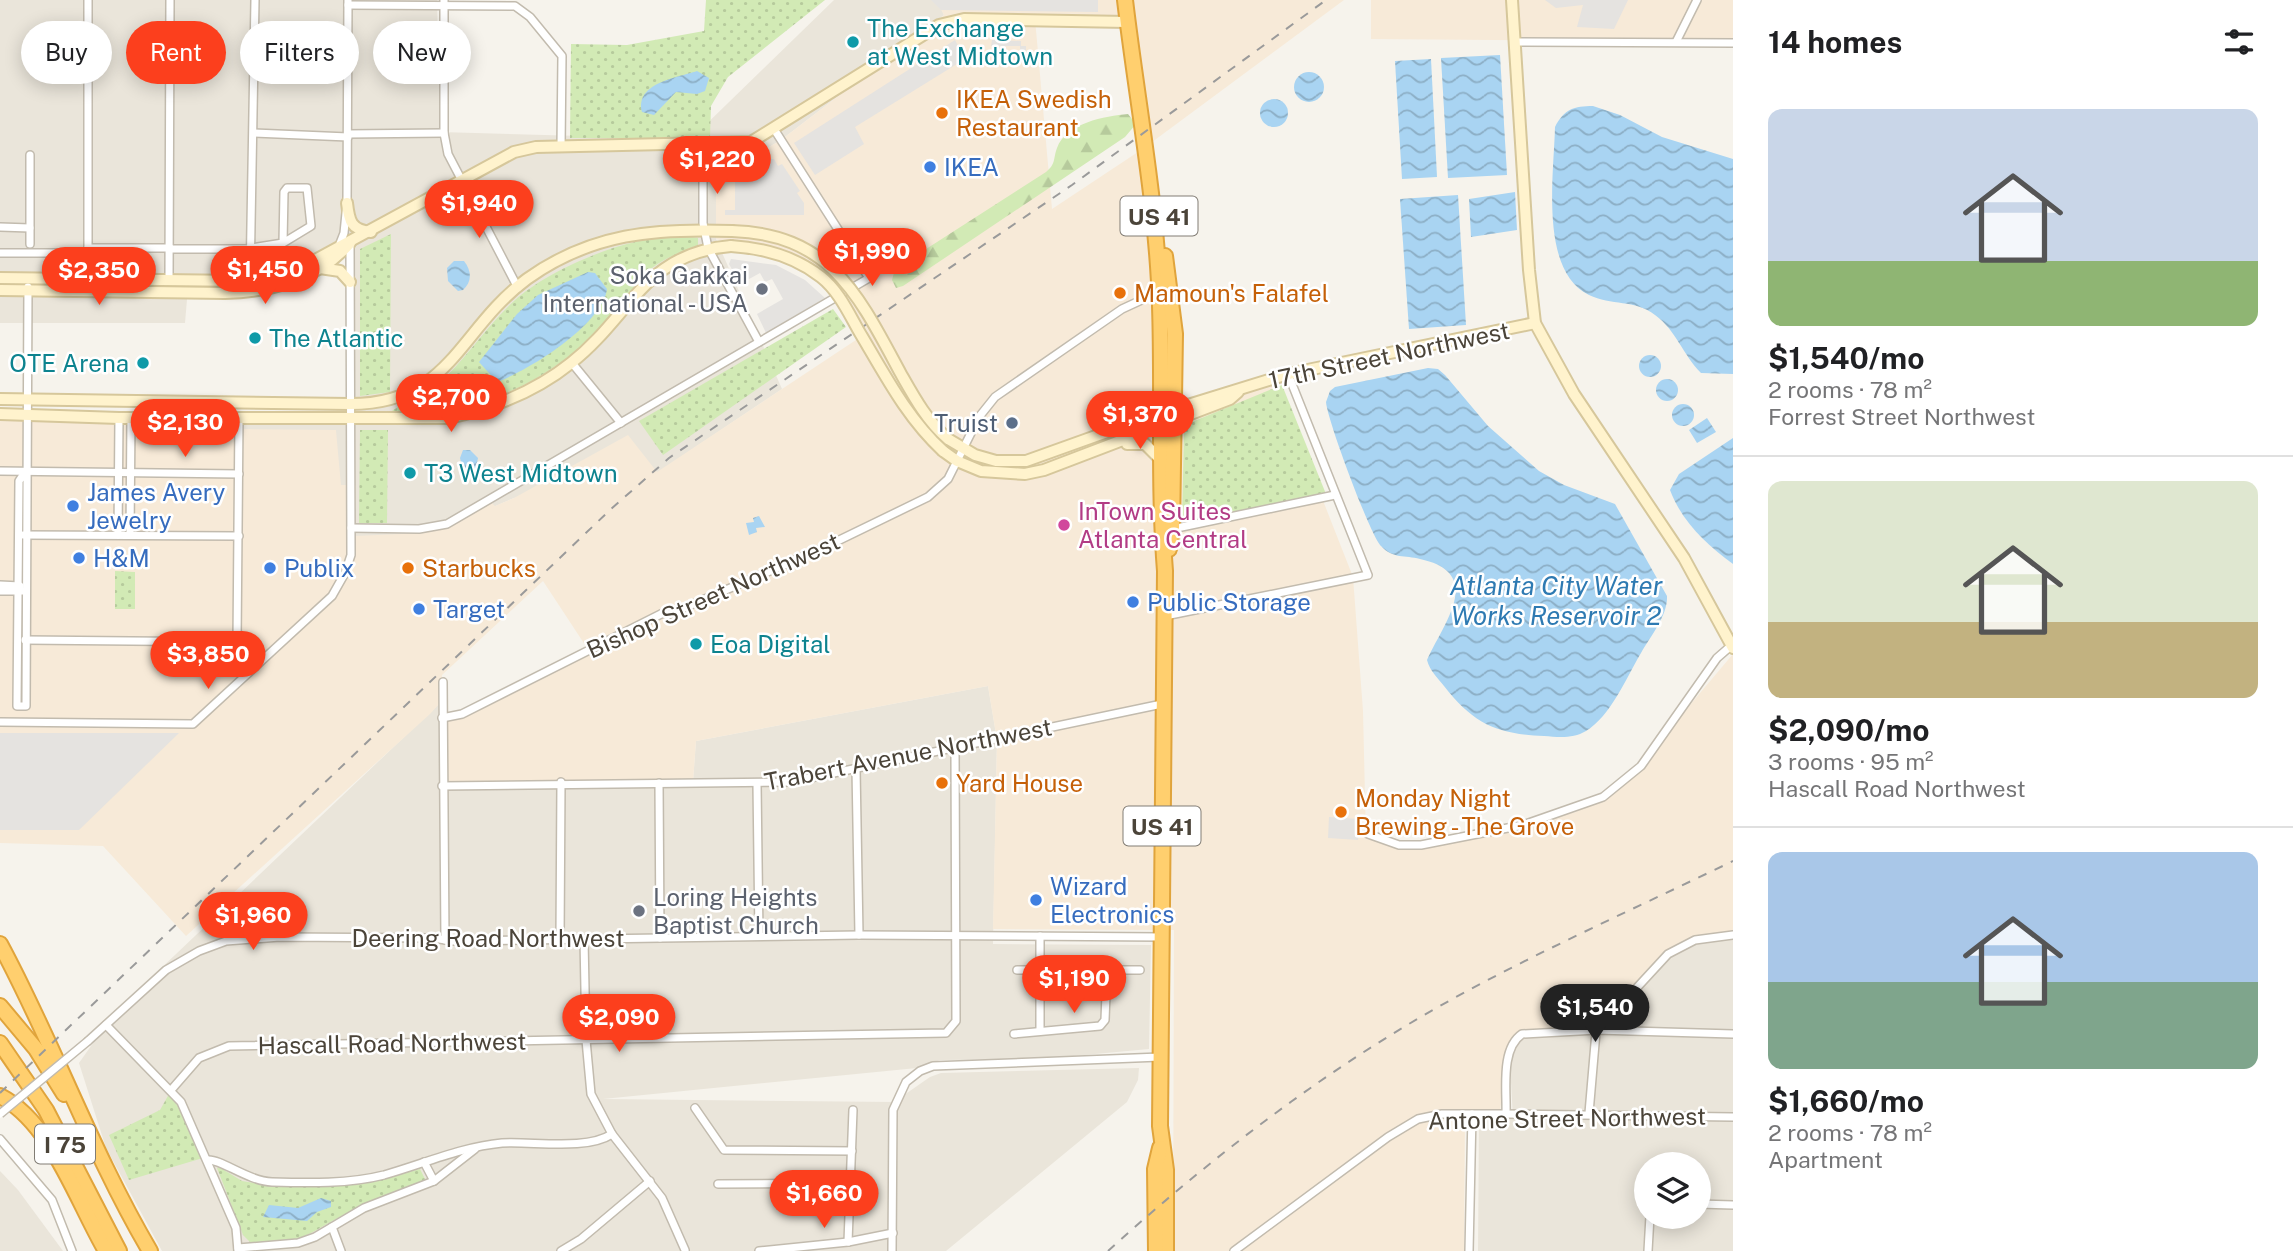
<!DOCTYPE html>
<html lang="en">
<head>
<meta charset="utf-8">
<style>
	:root { --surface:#fff; --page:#f2f2f2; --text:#202124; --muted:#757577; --line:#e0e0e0; --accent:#fc3f1d }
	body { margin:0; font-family:"Public Sans",sans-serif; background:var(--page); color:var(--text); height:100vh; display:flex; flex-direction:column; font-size:26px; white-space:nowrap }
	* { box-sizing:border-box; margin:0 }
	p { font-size:23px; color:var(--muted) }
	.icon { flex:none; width:38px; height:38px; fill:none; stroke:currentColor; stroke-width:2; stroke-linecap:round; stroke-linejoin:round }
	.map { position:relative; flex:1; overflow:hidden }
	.side { display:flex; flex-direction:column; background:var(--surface); width:560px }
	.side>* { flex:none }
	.hud { position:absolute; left:21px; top:21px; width:665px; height:63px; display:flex; gap:14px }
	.tools { position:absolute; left:1634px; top:1152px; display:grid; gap:14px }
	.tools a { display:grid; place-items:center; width:77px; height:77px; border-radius:50%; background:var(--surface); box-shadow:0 4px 18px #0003; font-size:35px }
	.price { position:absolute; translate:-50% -60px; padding:0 16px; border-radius:24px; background:var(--accent); color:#fff; font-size:23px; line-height:46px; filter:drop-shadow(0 2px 4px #0008) }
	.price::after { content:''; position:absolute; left:50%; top:42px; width:21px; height:16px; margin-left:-10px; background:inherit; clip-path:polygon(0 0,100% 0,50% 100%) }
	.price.active { background:#222; color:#fff }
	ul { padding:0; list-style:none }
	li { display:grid; align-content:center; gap:14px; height:371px; padding:0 35px }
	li+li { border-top:2px solid var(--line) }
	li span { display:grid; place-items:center; height:217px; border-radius:14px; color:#555 }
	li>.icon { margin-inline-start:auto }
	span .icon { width:126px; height:126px; fill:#fffc; stroke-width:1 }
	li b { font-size:30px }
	h2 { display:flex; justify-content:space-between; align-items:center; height:84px; padding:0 35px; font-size:30px }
	.pill { padding:0 24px; border-radius:32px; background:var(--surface); box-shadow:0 4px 18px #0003; font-size:24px; line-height:63px }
	.pill.active { background:var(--accent); color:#fff }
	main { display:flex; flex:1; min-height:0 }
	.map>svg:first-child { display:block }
	.residential { fill:#eae5da; fill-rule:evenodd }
	.commercial { fill:#f7ead8; fill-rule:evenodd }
	.grass { fill:url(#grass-dots) }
	.forest { fill:url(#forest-firs) }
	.parking { fill:#e5e3e0 }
	.water { fill:url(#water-waves) }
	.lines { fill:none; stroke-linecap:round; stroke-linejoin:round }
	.street-casing { stroke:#c2bbae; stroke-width:10 }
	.secondary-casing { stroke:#d6c79b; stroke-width:14 }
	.highway-casing { stroke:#e0a43c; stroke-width:18 }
	.street { stroke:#fff; stroke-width:7 }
	.secondary { stroke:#fff3cd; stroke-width:10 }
	.highway { stroke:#ffcf6e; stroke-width:14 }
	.rail { stroke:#9a9a9a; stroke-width:2; stroke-dasharray:9 9; stroke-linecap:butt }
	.street-bridge-casing { stroke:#c2bbae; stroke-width:10; stroke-linecap:butt }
	.secondary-bridge-casing { stroke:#d6c79b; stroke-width:14; stroke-linecap:butt }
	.street-bridge { stroke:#fff; stroke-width:7 }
	.secondary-bridge { stroke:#fff3cd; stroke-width:10 }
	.culture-dot { fill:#0f9aa8; stroke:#fff; stroke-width:2.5 }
	.food-dot { fill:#e8710a; stroke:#fff; stroke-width:2.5 }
	.shop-dot { fill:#3f7fe0; stroke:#fff; stroke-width:2.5 }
	.worship-dot { fill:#6b7280; stroke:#fff; stroke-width:2.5 }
	.service-dot { fill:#5c6f8a; stroke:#fff; stroke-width:2.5 }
	.hotel-dot { fill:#d1479c; stroke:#fff; stroke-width:2.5 }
	.labels { text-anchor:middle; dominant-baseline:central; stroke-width:5; stroke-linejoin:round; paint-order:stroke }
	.shield { fill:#fff; stroke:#817c74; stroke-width:2 }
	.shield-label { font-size:23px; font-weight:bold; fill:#4b4439 }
	.culture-label { font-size:24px; fill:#0d838f; stroke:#fff; text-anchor:start }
	.food-label { font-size:24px; fill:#c56008; stroke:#fff; text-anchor:start }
	.shop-label { font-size:24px; fill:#366cbe; stroke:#fff; text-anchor:start }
	.worship-label { font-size:24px; fill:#5b616d; stroke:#fff; text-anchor:end }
	.street-label { font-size:24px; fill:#4b4439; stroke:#fff }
	.service-label { font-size:24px; fill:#4e5e75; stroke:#fff; text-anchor:end }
	.hotel-label { font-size:24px; fill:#b23c85; stroke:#fff; text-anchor:start }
	.water-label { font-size:26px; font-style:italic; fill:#2e7ab2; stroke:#fff }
</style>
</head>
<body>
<main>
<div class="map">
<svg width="1733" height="1251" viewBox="0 0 1733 1251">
	<defs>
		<pattern id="grass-dots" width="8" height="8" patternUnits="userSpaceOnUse" patternTransform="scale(1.75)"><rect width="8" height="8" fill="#d2eab5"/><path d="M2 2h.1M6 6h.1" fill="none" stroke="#b6ca9c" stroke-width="1.8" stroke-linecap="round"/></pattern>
		<pattern id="forest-firs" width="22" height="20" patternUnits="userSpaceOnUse" patternTransform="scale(1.75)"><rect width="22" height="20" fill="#d2eab5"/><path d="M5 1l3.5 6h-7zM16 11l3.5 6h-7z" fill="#b6ca9c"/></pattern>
		<pattern id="water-waves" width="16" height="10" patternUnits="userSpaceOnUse" patternTransform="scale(1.75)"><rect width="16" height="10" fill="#a9d4f2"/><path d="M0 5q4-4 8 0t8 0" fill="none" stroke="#8caec5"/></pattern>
	</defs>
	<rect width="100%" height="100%" fill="#f6f3ec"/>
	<g class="residential">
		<path d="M0 0H437L440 132 691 139 834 0H937L944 15 781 140 755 155 716 158V239L782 389 657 473 514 498 422 538 354 539 356 486 242 485 241 415 353 414 348 245 284 281 189 276 185 323H0Z"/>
		<path d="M988 686 997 740 993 944 1151 945 1149 1049 1041 1059 940 1060 917 1068 603 1099 894 1102 930 1077 941 1073 1139 1068 1138 1080 1127 1102 946 1251H162L106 1148 79 1063 115 1012 442 701 443 787 693 781 696 741Z"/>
		<path d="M1706 938H1733V1251H1478L1479 1120 1513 1119 1509 1045ZM1647 1164H1699V1216H1647Z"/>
		<path d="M0 1171 18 1190 63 1251H0Z"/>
	</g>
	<g class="commercial">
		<path d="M936 0H1344L1144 148 1157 250 1159 401 1225 392 1276 381 1353 577 1363 711 1366 839 1393 844H1423L1576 812 1635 770 1733 654V938H1705L1662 960 1594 1034 1531 1035 1509 1046 1500 1111 1465 1113 1464 1251H1173L1174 930 993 929 997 740 988 686 696 741 693 782 443 788 442 724 591 654 543 581 442 675 441 702 430 714 186 936 103 846 0 843V408L241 415V429L336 430 341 485H356L354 536 425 533 492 503 495 506 514 498 628 435 657 472 868 332 838 283 804 261 716 239V158L755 155 781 140 944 15ZM1035 19 1128 23 1144 148 1052 209Z"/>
		<path d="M1371 0H1733V42L1371 39Z"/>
	</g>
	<g class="grass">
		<path d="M706 0H825L728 77 711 106 710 138H570L571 44 627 45 704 31Z"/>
		<path d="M391 234 390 392 360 396V249Z"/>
		<path d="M698 238V245C678 253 657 261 642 277 629 291 619 308 606 322 566 366 514 397 456 408 437 412 411 418 392 411 403 402 421 399 434 388 464 362 485 328 514 301 554 265 645 228 698 238Z"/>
		<path d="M833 309 846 327 663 455 639 421Z"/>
		<path d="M1282 385 1326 494 1182 523 1184 430 1187 424Z"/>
		<path d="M360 430H388L387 523H359Z"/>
		<path d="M115 571 135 572V609H115Z"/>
		<path d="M169 1094 185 1116 203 1158 129 1180 109 1135 160 1110Z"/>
		<path d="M219 1167 242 1181 274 1186 365 1183 420 1169 425 1179 423 1184C399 1192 374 1199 351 1211 305 1234 307 1244 250 1242L243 1235 217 1168Z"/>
	</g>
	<path class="forest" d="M1128 114 1136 124 1125 137 903 286 896 288 892 280 895 269 1046 172C1056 164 1053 159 1057 148 1066 123 1105 116 1128 114Z"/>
	<g class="parking">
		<path d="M931 0H1098V12L941 10Z"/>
		<path d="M1545 0H1628L1614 29 1577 27 1583 5 1556 8Z"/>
		<path d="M955 40 965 59 855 127 864 144 815 175 794 143Z"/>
		<path d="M992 40 1021 41V46H1026V57H1020V46H991Z"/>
		<path d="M760 159H774L778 166 782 164 800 191 797 193 804 203V215H725V210H735V171H760Z"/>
		<path d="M731 259 776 265 805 280 825 298 766 333 757 314 783 299 772 279 765 282 760 273 740 284 729 264Z"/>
		<path d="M0 733H179L79 830H0Z"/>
		<path d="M1329 817 1359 819 1358 840 1328 838Z"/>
	</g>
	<g class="water">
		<path d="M1500 55 1507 175 1448 178 1441 58Z"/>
		<path d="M1431 59 1437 177 1402 179 1395 61Z"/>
		<path d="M697 71 709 78 705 91 697 94 676 92 654 115 642 112C635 83 676 78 697 71Z"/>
		<circle cx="1309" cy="87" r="15"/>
		<circle cx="1274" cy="113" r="14"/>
		<path d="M1593 106 1620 115 1662 137 1733 159V374L1701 373C1683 355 1676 330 1655 315 1635 299 1611 306 1589 295 1539 271 1554 174 1555 127 1564 109 1574 106 1593 106Z"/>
		<path d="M1515 192 1517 230 1471 237 1469 199Z"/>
		<path d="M1458 195 1466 325 1409 329 1400 199Z"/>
		<path d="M454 261H464C472 271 472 282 463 290L458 291 448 281 447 268Z"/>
		<path d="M588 272 595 273 607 289C602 325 529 370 497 382L479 362 517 314 538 295Z"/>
		<circle cx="1650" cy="366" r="11"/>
		<path d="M1428 368 1438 369 1445 375 1488 426 1539 471 1564 485 1615 504 1667 596C1668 615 1651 636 1641 653 1626 678 1611 716 1586 731 1573 739 1558 737 1544 736 1496 734 1474 724 1444 686 1437 677 1430 671 1427 660 1443 624 1486 573 1420 559 1405 555 1393 559 1381 546 1370 535 1327 419 1326 402L1330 391 1335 387Z"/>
		<circle cx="1667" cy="390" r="11"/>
		<circle cx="1683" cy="415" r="11"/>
		<path d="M1707 418 1716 432 1697 443 1689 430Z"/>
		<path d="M1733 438V564C1706 544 1682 522 1670 490L1679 474Z"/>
		<path d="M463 450H470L478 458 475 472 463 470 460 458Z"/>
		<path d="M759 516 765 527 756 528 757 532 749 535 746 523 754 522 753 518Z"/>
		<path d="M321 1198 331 1201V1207L317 1212 307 1221 263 1217 269 1205 298 1208Z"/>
	</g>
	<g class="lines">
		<defs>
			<g id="street">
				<path d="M88 0V280"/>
				<path d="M444 0V133L448 154 518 288"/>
				<path d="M348 5 515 6 530 17 562 56 561 147"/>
				<path d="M1515 42 1733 43"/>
				<path d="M1676 42 1697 0"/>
				<path d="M254 133 348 137"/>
				<path d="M348 134 444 133"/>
				<path d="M703 145V223L708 248 759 342"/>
				<path d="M30 155V244"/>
				<path d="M0 227 30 228"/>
				<path d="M339 246 344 233 347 203 348 0"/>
				<path d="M88 248H170"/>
				<path d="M251 248 283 243 311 226 307 188H287L284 192 283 243"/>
				<path d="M170 249H251"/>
				<path d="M0 253H88"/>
				<path d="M169 280 170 0"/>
				<path d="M250 281 255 0"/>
				<path d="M572 363 621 423"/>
				<path d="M0 471 239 474"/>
				<path d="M25 472 19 481 17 706H26L28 287"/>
				<path d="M351 528 419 529 447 524 869 278 774 129"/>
				<path d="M1172 529 1335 495"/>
				<path d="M23 535 239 536"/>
				<path d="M118 535 119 418"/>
				<path d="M130 535 131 418"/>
				<path d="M0 585 20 586"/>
				<path d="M0 591H23"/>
				<path d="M1165 616 1368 575 1288 374"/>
				<path d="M25 640 237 642"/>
				<path d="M237 642 239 417"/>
				<path d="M237 642 256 665"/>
				<path d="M443 682 445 940"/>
				<path d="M442 718 462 714 663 613 670 614 823 548 928 497 948 479 979 417 995 397 1122 309 1148 297 1156 284"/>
				<path d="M0 722 193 724 332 596 345 573 351 555 350 243"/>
				<path d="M856 769 859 935"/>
				<path d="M659 783 660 938"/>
				<path d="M757 784 759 936"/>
				<path d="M442 786 791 782 1162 704"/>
				<path d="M1368 834 1399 845H1421L1523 825 1603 797 1641 766 1717 658 1732 645"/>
				<path d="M1040 936V1031"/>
				<path d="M560 939 561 782"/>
				<path d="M584 939 586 1040 591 1094 612 1134 662 1198 685 1250"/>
				<path d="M1017 970H1140"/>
				<path d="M106 1025 181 1102 236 1228 238 1251"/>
				<path d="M1014 1034 1100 1026 1105 1020 1107 969"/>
				<path d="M88 1041 166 970 199 951 226 941 280 937 433 938 452 941 859 935 1162 937"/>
				<path d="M172 1089 199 1058 229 1046 946 1033 956 1021 955 748"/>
				<path d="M695 1108 724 1150 852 1151"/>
				<path d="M1589 1113 1596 1032 1668 954 1695 940 1733 935"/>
				<path d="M1506 1114C1507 1091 1500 1049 1522 1034L1597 1030 1733 1034"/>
				<path d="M0 1139 52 1200 72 1251"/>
				<path d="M208 1160C221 1159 248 1181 272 1182 308 1183 349 1184 384 1175 423 1164 461 1147 502 1143 533 1141 586 1151 612 1134"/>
				<path d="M424 1162 434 1181"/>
				<path d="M718 1184 851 1183"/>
				<path d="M1699 1204 1733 1205"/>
				<path d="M332 1227 341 1251"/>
				<path d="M848 1242 853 1110"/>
				<path d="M238 1248 298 1243 315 1237 364 1208 434 1181 475 1149"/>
				<path d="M561 1251 581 1239 650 1181"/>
				<path d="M759 1251 848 1242 893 1233"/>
				<path d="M892 1251 893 1110 906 1082 920 1071 933 1066 1160 1057"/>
				<path d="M1234 1251 1388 1137 1418 1119 1442 1114H1506L1733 1117"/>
				<path d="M1469 1251 1472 1114"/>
				<path d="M1648 1251 1650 1216"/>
			</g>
			<g id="secondary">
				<path d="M1512 0 1529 270 1535 323 1574 394 1684 558 1733 648"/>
				<path d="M347 203C349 221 351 230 371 232"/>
				<path d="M320 268 340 271 350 282"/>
				<path d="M0 278 243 281 280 276 306 265 514 152 536 147 751 142 939 25 964 19 1127 22"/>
				<path d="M0 290 225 293C271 292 319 279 350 243"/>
				<path d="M0 399 350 404C451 404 458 330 527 279 591 233 656 228 732 231"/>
				<path d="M0 414 119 418H449C494 408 535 392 571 363 631 316 644 253 731 246"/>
				<path d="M948 439 975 455 996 461H1026L1146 418 1288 374 1535 323"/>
				<path d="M1127 444H1145L1161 460"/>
				<path d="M943 451 957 461 981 471 1025 474 1044 470 1230 399 1238 392"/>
			</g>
			<g id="highway">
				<path d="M1125 0C1137 102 1157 204 1160 306 1163 394 1158 483 1165 571L1160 1126 1166 1170V1251"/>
				<path d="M1165 256 1175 334 1172 529 1169 549"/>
				<path d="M0 944C54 1044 92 1153 150 1251"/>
				<path d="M0 1006 36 1049 64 1094"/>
				<path d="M0 1043 46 1110 119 1251"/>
				<path d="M0 1096C52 1123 77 1202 106 1251"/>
				<path d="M1156 1251 1155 1169 1160 1148"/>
			</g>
		</defs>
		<use href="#street" class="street-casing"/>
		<use href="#secondary" class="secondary-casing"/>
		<use href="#highway" class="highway-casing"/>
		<use href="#street" class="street"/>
		<use href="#secondary" class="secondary"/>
		<use href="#highway" class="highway"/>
		<g class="rail">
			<path d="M0 1093 611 509 669 458 1072 185 1326 0"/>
			<path d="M1108 1251C1214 1155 1330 1066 1456 997 1546 948 1640 906 1733 861"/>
		</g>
		<defs>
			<path id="street-bridge" d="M0 1114 88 1041"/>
			<g id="secondary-bridge">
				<path d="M732 231C831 234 859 296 901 374 914 397 927 421 948 439"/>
				<path d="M731 246C764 248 794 256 821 277 839 291 849 314 860 333 885 375 907 418 943 451"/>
			</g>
		</defs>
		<use href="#street-bridge" class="street-bridge-casing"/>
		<use href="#secondary-bridge" class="secondary-bridge-casing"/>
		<use href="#street-bridge" class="street-bridge"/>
		<use href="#secondary-bridge" class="secondary-bridge"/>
	</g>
	<g class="culture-dot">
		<circle cx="853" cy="42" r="7"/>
		<circle cx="255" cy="338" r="7"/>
		<circle cx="143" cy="363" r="7"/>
		<circle cx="410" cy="473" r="7"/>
		<circle cx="696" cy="644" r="7"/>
	</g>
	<g class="food-dot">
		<circle cx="942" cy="113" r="7"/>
		<circle cx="1120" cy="293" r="7"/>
		<circle cx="408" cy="568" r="7"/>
		<circle cx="942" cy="783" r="7"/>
		<circle cx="1341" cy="812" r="7"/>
	</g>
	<g class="shop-dot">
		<circle cx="930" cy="167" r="7"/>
		<circle cx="73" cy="506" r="7"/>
		<circle cx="79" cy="558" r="7"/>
		<circle cx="270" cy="568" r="7"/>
		<circle cx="1133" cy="602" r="7"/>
		<circle cx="419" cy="609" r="7"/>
		<circle cx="1036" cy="900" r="7"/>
	</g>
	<g class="worship-dot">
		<circle cx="762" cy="289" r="7"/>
		<circle cx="639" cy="911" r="7"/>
	</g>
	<circle class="service-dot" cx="1012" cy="423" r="7"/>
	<circle class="hotel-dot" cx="1064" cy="525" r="7"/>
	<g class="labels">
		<g class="shield">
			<rect x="1120.5" y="196.5" width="77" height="39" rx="5"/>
			<rect x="1123.5" y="806.5" width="77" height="39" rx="5"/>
			<rect x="35" y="1124.5" width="60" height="39" rx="5"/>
		</g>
		<g class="shield-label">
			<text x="1159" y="216">US 41</text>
			<text x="1162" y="826">US 41</text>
			<text x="65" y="1144">I 75</text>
		</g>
		<g class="culture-label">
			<text x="867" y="28">The Exchange<tspan x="867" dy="28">at West Midtown</tspan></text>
			<text x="269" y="338">The Atlantic</text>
			<text x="129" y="363" text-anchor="end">OTE Arena</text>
			<text x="424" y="473">T3 West Midtown</text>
			<text x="710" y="644">Eoa Digital</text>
		</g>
		<g class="food-label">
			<text x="956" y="99">IKEA Swedish<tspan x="956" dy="28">Restaurant</tspan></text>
			<text x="1134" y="293">Mamoun's Falafel</text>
			<text x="422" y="568">Starbucks</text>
			<text x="956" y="783">Yard House</text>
			<text x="1355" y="798">Monday Night<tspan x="1355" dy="28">Brewing - The Grove</tspan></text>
		</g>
		<g class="shop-label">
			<text x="944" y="167">IKEA</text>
			<text x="87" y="492">James Avery<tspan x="87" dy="28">Jewelry</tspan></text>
			<text x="93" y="558">H&amp;M</text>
			<text x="284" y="568">Publix</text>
			<text x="1147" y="602">Public Storage</text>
			<text x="433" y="609">Target</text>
			<text x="1050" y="886">Wizard<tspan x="1050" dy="28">Electronics</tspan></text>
		</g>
		<g class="worship-label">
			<text x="748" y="275">Soka Gakkai<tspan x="748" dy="28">International - USA</tspan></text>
			<text x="653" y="897" text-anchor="start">Loring Heights<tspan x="653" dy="28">Baptist Church</tspan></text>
		</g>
		<g class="street-label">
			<text transform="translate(1389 355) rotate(-12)">17th Street Northwest</text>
			<text transform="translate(713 595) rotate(-24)">Bishop Street Northwest</text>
			<text transform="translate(908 754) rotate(-11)">Trabert Avenue Northwest</text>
			<text x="488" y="938">Deering Road Northwest</text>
			<text transform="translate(392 1043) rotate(-1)">Hascall Road Northwest</text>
			<text transform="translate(1567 1118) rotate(-1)">Antone Street Northwest</text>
		</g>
		<g class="service-label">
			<text x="998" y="423">Truist</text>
		</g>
		<g class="hotel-label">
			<text x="1078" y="511">InTown Suites<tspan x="1078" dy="28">Atlanta Central</tspan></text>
		</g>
		<g class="water-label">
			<text x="1556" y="585">Atlanta City Water<tspan x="1556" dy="30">Works Reservoir 2</tspan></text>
		</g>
	</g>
</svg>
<div class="tools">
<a><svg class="icon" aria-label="layers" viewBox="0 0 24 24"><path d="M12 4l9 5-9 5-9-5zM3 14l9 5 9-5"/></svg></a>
</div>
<b class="price" style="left:717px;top:196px">$1,220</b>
<b class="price" style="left:479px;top:240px">$1,940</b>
<b class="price" style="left:872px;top:288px">$1,990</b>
<b class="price" style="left:265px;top:306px">$1,450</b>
<b class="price" style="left:99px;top:307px">$2,350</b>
<b class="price" style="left:451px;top:434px">$2,700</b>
<b class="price" style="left:1140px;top:451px">$1,370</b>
<b class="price" style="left:185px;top:459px">$2,130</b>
<b class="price" style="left:208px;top:691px">$3,850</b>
<b class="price" style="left:253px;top:952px">$1,960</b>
<b class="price" style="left:1074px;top:1015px">$1,190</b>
<b class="price active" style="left:1595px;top:1044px">$1,540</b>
<b class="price" style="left:619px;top:1054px">$2,090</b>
<b class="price" style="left:824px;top:1230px">$1,660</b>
<div class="hud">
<a class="pill">Buy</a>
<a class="pill active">Rent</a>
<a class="pill">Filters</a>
<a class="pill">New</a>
</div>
</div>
<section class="side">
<h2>14 homes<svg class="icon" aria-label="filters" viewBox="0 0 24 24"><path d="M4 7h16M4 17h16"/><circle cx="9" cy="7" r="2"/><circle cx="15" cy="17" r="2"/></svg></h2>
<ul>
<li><span style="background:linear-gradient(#c9d6e8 70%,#8fb573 0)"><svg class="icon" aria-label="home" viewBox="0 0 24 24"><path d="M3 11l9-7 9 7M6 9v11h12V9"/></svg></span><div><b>$1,540/mo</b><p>2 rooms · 78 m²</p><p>Forrest Street Northwest</p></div></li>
<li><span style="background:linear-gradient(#dfe7d0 65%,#c2b280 0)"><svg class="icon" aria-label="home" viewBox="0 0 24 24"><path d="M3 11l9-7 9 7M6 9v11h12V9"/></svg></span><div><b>$2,090/mo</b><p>3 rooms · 95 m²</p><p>Hascall Road Northwest</p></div></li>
<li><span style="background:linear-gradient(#a9c7e8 60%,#7fa58c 0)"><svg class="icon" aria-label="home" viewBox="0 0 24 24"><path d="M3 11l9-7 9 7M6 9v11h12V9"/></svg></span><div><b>$1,660/mo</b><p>2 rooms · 78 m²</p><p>Apartment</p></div></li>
</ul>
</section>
</main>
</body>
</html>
